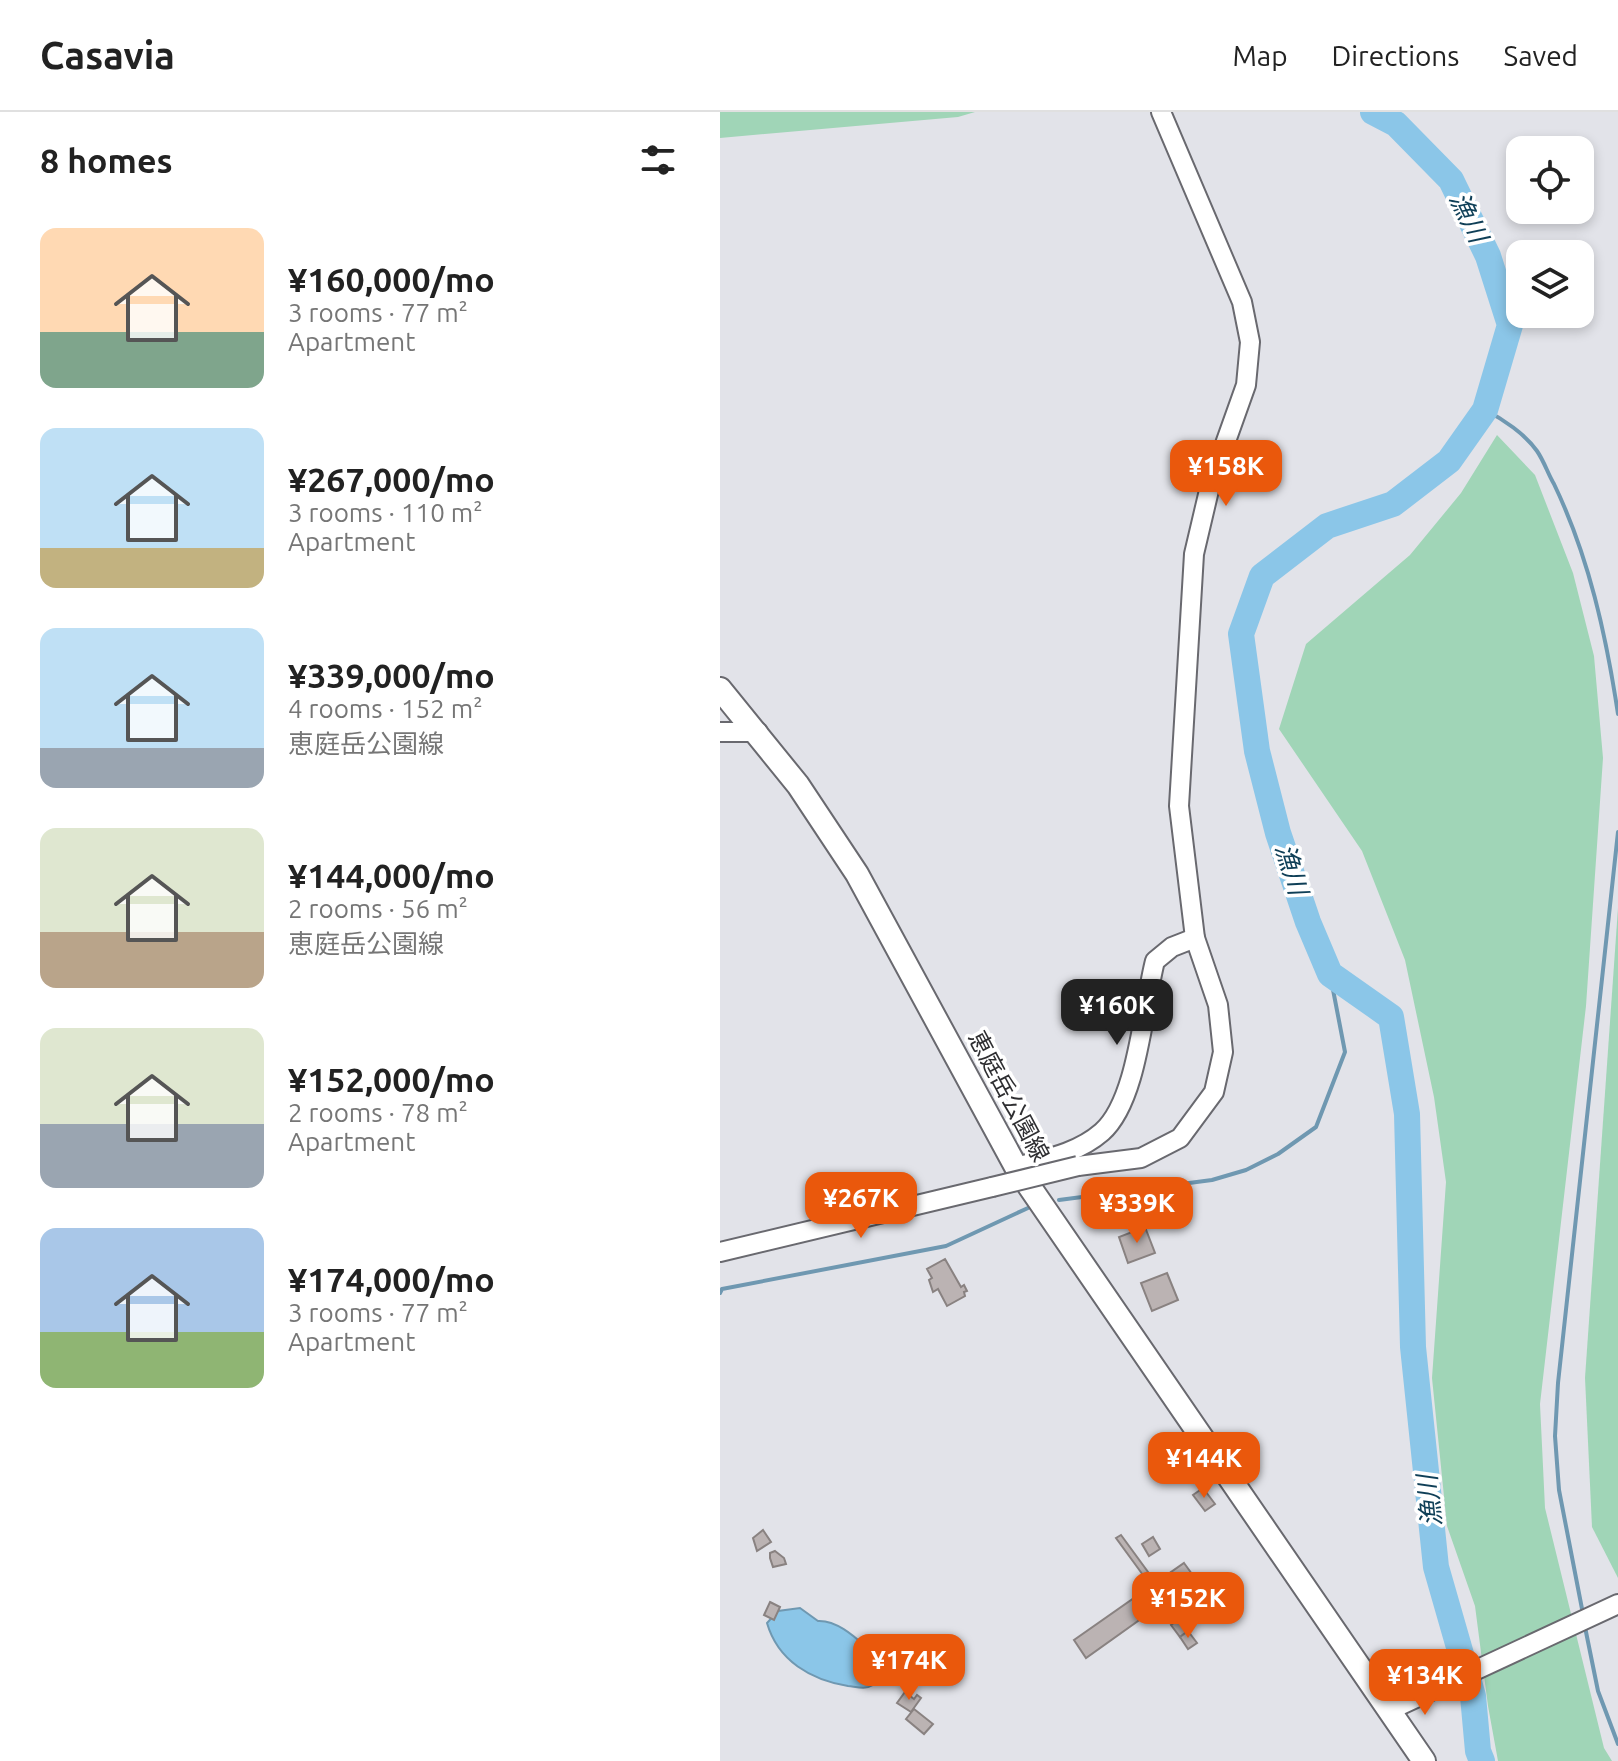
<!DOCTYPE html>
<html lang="en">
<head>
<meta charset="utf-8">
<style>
	:root { --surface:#fff; --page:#f2f2f2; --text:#222; --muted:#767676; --line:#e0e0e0; --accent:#ea580c }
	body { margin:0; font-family:Ubuntu,"Noto Sans JP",sans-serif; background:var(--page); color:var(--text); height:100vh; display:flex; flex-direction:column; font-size:30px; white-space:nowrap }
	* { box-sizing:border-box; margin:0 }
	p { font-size:26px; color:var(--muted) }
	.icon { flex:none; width:44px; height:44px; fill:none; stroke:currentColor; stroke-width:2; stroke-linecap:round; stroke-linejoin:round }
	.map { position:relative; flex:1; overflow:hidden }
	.drawer { display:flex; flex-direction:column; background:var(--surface); width:720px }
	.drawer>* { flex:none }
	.tools { position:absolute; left:786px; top:24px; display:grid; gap:16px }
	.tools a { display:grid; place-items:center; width:88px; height:88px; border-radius:16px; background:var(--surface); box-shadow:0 4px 12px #0003; font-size:40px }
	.price { position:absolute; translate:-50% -68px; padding:0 18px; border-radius:16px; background:var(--accent); color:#fff; font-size:26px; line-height:52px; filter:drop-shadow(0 2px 4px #0008) }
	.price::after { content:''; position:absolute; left:50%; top:48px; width:24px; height:18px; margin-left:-12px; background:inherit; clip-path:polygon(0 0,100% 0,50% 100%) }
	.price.on { background:#222; color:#fff }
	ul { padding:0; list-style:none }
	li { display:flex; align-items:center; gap:24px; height:200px; padding:0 40px }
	li span { display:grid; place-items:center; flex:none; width:224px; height:160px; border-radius:16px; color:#555 }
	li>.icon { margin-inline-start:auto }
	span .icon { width:96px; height:96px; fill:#fffc; stroke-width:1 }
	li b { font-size:34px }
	h2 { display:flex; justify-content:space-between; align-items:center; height:96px; padding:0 40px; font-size:34px }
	header { display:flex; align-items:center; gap:48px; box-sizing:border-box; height:112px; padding:0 40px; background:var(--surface); border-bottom:2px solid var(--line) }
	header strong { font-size:38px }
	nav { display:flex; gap:44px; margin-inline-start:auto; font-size:28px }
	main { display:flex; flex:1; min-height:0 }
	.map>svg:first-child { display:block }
	.green { fill:#a0d5b7 }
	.water { fill:#8bc6e8; stroke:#6f98b1; stroke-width:2 }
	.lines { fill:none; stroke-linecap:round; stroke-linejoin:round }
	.stream { stroke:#6f98b1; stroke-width:4 }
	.river { stroke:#8bc6e8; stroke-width:26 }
	.building { fill:#bbb3b3; stroke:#898281; stroke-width:2 }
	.minor-casing { stroke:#69696f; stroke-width:22 }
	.major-casing { stroke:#69696f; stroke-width:26 }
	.minor { stroke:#fff; stroke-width:18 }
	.major { stroke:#fff; stroke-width:22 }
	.minor-bridge-casing { stroke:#69696f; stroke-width:22; stroke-linecap:butt }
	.minor-bridge { stroke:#fff; stroke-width:18 }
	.labels { text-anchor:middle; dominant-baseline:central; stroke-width:7; stroke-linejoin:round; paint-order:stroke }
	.street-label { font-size:24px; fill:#2e2e31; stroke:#fff }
	.water-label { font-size:26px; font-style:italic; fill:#0f3f57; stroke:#fff }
</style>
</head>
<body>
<header>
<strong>Casavia</strong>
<nav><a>Map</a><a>Directions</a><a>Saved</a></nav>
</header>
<main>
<section class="drawer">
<h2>8 homes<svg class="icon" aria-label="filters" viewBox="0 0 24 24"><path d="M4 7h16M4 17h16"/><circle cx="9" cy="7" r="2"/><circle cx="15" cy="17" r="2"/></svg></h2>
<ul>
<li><span style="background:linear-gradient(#ffd9b3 65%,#7fa58c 0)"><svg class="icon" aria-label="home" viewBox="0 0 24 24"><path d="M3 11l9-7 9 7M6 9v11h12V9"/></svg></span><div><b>¥160,000/mo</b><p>3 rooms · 77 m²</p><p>Apartment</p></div></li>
<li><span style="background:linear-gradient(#bfe0f5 75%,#c2b280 0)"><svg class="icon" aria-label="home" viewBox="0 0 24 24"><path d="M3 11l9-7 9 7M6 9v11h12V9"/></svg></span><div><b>¥267,000/mo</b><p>3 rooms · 110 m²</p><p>Apartment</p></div></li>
<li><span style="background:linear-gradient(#bfe0f5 75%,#9aa5b1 0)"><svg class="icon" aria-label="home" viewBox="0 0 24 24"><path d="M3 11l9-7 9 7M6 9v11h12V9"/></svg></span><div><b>¥339,000/mo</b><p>4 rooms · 152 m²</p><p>恵庭岳公園線</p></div></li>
<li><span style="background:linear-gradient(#dfe7d0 65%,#b9a48a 0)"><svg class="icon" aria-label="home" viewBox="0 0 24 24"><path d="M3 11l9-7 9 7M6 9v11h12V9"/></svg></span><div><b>¥144,000/mo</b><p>2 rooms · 56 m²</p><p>恵庭岳公園線</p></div></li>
<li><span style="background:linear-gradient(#dfe7d0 60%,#9aa5b1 0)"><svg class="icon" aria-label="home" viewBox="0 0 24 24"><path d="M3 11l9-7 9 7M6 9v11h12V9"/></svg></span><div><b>¥152,000/mo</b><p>2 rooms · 78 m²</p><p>Apartment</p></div></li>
<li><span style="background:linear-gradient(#a9c7e8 65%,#8fb573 0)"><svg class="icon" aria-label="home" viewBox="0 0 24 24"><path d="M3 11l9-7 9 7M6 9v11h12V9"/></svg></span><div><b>¥174,000/mo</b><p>3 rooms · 77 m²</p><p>Apartment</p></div></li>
</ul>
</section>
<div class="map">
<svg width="898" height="1649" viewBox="0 0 898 1649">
	<rect width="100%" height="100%" fill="#e2e3e9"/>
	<g class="green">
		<path d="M0 0H255L238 5 0 26Z"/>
		<path d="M777 323 815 363 853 461 874 544 883 646 866 894 820 1292 825 1396 884 1636 892 1649H778L768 1594 755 1494 727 1414 712 1266 726 1070 714 985 685 848 642 739 559 617 586 532 690 443 741 381Z"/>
		<path d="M898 796V1466L872 1415 865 1266Z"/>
	</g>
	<path class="water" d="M80 1496 98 1509C118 1508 137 1527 151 1539L153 1573C145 1578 137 1575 128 1574 91 1568 58 1549 47 1511L58 1499Z"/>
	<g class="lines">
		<g class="stream">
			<path d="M765 298C783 307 805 322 817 339 824 349 828 362 834 372 869 445 886 523 898 602"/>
			<path d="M339 1088 492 1068 526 1058 558 1042 596 1015 625 940 610 862"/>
			<path d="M0 1181 2 1177 226 1134 308 1096"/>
			<path d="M863 1502 839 1378 835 1324 838 1271 898 720"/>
			<path d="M865 1515 878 1579 898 1632"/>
		</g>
		<path class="river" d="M653 0 676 12 731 68 768 144 790 213 765 298 729 349 673 392 607 414 542 464 521 522 537 639 558 721 588 810 610 862 671 905 687 1002 693 1235 716 1455 753 1584 758 1639 762 1649"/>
	</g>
	<g class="building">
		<path d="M425 1115 435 1141 408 1151 399 1125Z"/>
		<path d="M225 1147 241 1175 244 1173 247 1179 244 1180 245 1184 227 1194 218 1177 213 1180 209 1168 212 1166 207 1157Z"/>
		<path d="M447 1161 458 1188 432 1199 421 1171Z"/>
		<path d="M483 1376 495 1392 485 1399 473 1383Z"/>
		<path d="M43 1418 51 1430 37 1439 33 1426Z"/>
		<path d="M401 1423 428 1460 423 1463 396 1426Z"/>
		<path d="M433 1425 440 1437 429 1444 422 1432Z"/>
		<path d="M55 1439 64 1446 66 1452 53 1455 50 1446V1441Z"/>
		<path d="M464 1451 472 1462 437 1490 434 1486 427 1491 432 1499 366 1546 354 1528Z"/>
		<path d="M50 1490 60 1495 54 1508 44 1503Z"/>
		<path d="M459 1507 468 1519 460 1525 451 1513Z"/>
		<path d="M468 1519 477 1531 468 1537 460 1525Z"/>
		<path d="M185 1580 194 1587 197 1583 201 1586 191 1600 177 1591Z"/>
		<path d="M194 1597 213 1612 204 1622 186 1607Z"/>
	</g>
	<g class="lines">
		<defs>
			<g id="minor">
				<path d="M0 620H38"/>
				<path d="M358 1054 421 1046 460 1026 494 980 503 940 498 893 475 826 459 694 474 442 490 374 526 273 530 230 522 190 441 0"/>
				<path d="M296 1055C326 1047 358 1041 382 1020 418 988 423 895 435 849L452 835 475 826"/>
				<path d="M0 1140 272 1075"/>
				<path d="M670 1598 898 1492"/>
			</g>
			<path id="major" d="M0 577 78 673 137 762 296 1055 704 1649"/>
		</defs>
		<use href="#minor" class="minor-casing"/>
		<use href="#major" class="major-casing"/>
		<use href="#minor" class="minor"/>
		<use href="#major" class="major"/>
		<defs>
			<path id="minor-bridge" d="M272 1075 358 1054"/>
		</defs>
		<use href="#minor-bridge" class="minor-bridge-casing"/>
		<use href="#minor-bridge" class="minor-bridge"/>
	</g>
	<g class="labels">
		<g class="street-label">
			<text transform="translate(289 984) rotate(62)">恵庭岳公園線</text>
		</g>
		<g class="water-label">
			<text transform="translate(749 105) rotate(64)">漁川</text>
			<text transform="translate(572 757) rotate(73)">漁川</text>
			<text transform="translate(709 1389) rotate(-96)">漁川</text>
		</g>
	</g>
</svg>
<div class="tools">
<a><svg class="icon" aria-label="locate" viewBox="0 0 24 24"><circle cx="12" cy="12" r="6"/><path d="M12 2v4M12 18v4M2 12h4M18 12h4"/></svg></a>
<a><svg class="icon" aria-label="layers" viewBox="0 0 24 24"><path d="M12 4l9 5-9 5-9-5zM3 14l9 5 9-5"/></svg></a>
</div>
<b class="price" style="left:506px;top:396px">¥158K</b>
<b class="price on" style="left:397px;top:935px">¥160K</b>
<b class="price" style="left:141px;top:1128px">¥267K</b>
<b class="price" style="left:417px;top:1133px">¥339K</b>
<b class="price" style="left:484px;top:1388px">¥144K</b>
<b class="price" style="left:468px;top:1528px">¥152K</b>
<b class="price" style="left:189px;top:1590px">¥174K</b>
<b class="price" style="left:705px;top:1605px">¥134K</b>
</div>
</main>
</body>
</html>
